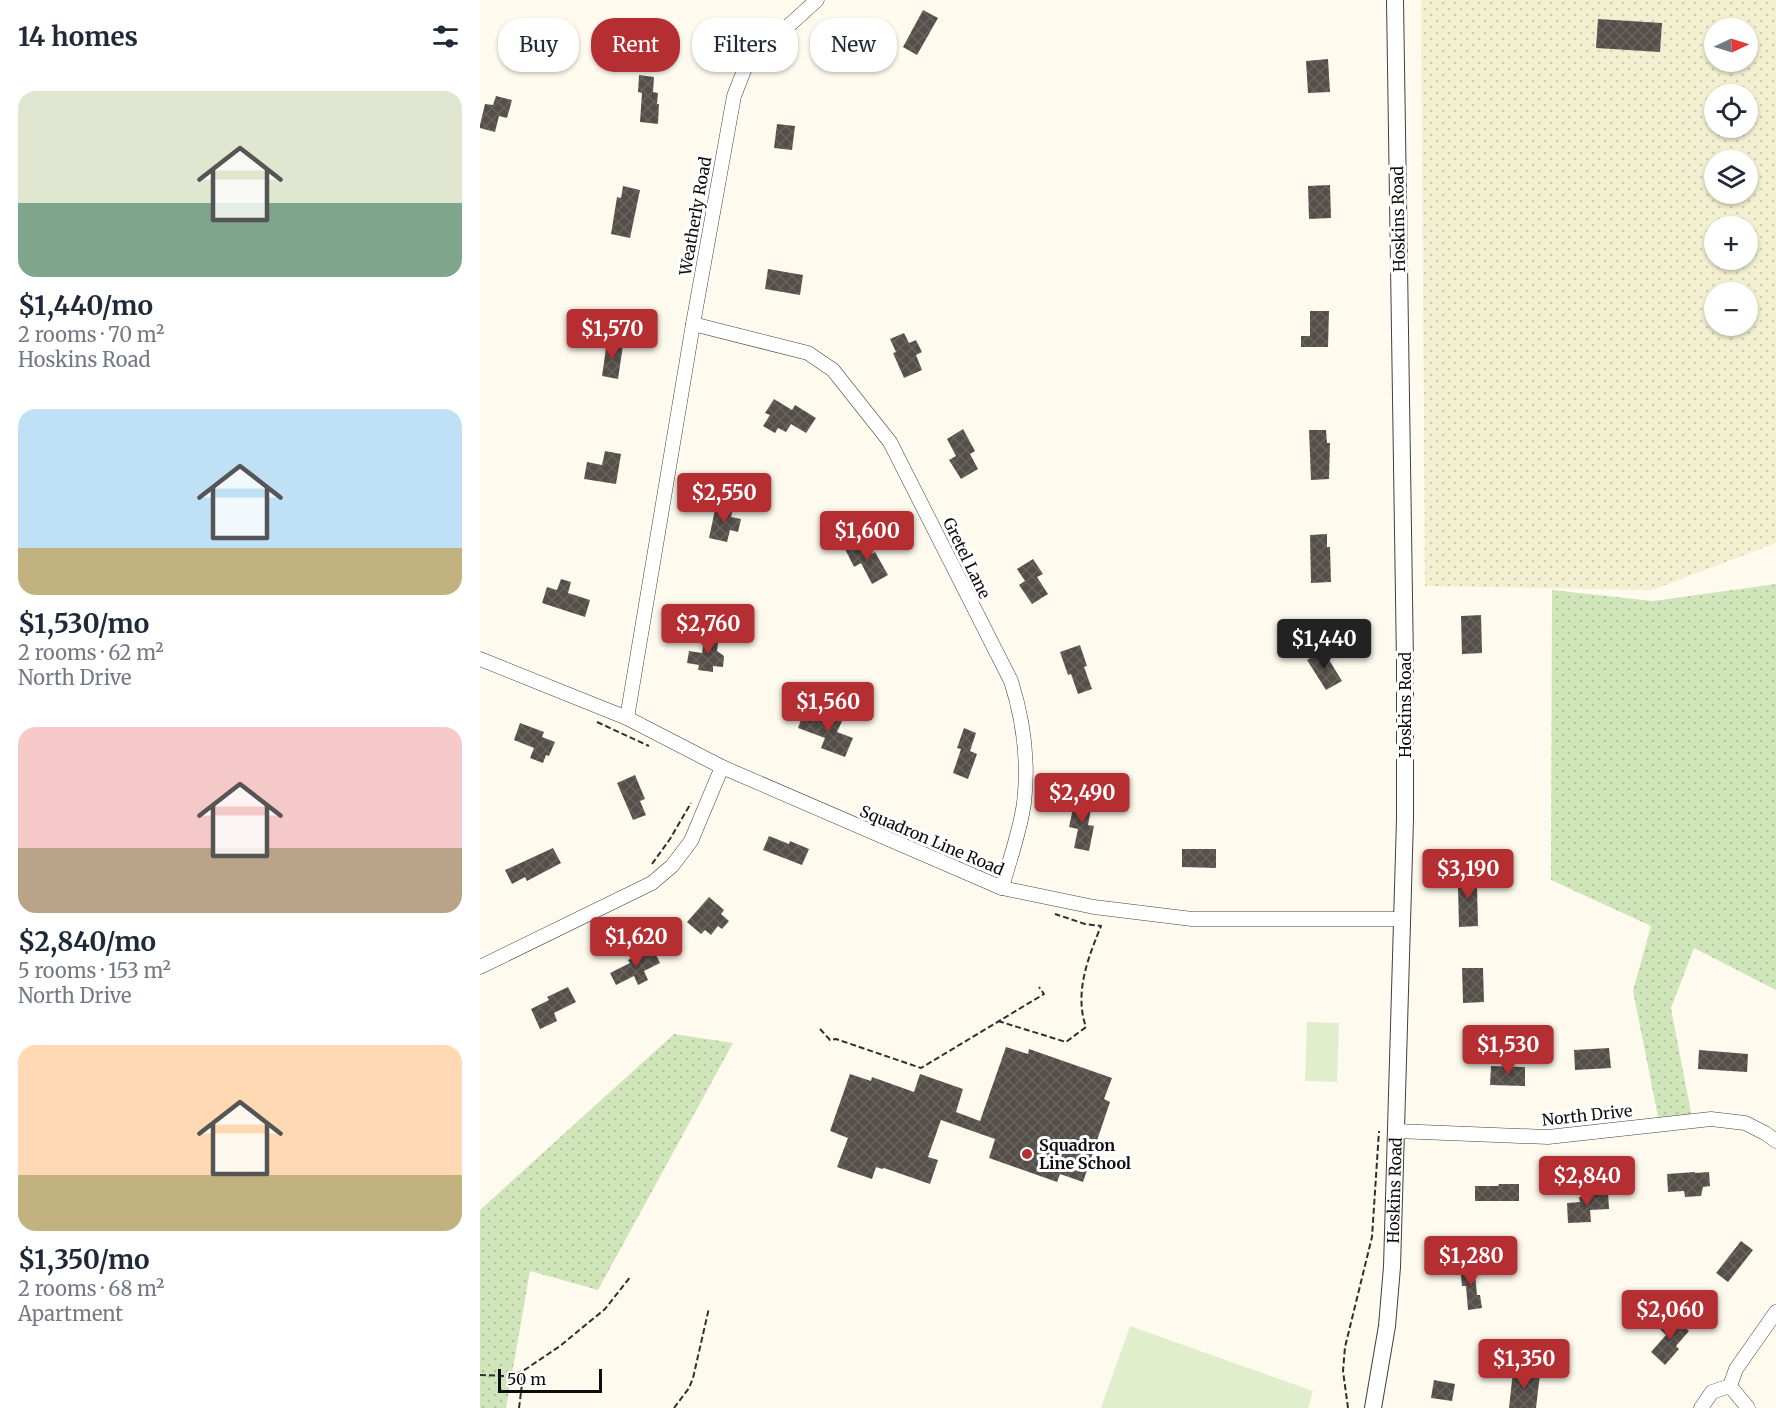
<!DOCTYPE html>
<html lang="en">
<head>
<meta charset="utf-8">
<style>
	:root { --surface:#fff; --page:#f6f6f7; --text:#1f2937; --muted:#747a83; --accent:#b42e32 }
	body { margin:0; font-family:Merriweather,serif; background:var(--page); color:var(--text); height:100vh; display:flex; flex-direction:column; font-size:22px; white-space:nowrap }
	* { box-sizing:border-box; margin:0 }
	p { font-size:20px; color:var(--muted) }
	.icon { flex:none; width:33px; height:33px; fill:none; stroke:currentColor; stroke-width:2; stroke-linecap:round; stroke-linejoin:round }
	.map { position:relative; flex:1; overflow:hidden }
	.side { display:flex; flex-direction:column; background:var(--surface); width:480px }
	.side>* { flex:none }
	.top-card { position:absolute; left:18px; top:18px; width:570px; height:54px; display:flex; gap:12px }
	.needle { width:39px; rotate:86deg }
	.controls { position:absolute; left:1224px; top:18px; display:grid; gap:12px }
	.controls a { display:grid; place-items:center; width:54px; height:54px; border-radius:50%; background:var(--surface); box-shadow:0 2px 4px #0004; font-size:30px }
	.scale { position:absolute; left:18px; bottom:15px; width:104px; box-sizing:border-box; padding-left:6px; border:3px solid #0d0d0d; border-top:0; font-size:16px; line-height:21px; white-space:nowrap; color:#0d0d0d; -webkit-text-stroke:4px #fff; paint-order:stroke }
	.price { position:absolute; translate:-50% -51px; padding:0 14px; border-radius:6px; background:var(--accent); color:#fff; font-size:20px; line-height:39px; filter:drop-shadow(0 2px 3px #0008) }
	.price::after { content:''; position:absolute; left:50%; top:36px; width:18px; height:14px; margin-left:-9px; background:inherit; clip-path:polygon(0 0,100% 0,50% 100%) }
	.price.selected { background:#222; color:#fff }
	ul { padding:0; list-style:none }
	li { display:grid; align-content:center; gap:12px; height:318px; padding:0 18px }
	li span { display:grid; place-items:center; height:186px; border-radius:18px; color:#555 }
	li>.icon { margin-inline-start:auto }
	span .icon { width:108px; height:108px; fill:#fffc; stroke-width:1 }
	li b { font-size:26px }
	h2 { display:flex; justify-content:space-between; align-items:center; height:72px; padding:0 18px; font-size:26px }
	.tag { padding:0 21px; border-radius:24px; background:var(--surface); box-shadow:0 2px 4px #0004; font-size:21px; line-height:54px }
	.tag.selected { background:var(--accent); color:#fff }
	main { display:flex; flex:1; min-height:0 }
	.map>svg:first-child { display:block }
	.farmland { fill:url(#farmland-dots); fill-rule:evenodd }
	.grass { fill:url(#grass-dots) }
	.pitch { fill:#e1eecb }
	.building { fill:url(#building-cross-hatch) }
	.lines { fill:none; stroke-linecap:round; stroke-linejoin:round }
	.minor-casing { stroke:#404040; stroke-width:15 }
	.tertiary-casing { stroke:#404040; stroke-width:18 }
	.path { stroke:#2f2f2f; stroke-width:2; stroke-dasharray:6 3; stroke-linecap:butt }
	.minor { stroke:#fff; stroke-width:14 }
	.tertiary { stroke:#fff; stroke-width:16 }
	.poi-dot { fill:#b42e32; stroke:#fff; stroke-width:2 }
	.labels { text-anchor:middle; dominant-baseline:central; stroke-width:6; stroke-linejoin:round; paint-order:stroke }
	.street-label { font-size:16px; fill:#0d0d0d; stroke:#fff }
	.poi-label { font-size:16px; font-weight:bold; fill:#0d0d0d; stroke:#fff; text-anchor:start }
</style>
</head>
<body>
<main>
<section class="side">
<h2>14 homes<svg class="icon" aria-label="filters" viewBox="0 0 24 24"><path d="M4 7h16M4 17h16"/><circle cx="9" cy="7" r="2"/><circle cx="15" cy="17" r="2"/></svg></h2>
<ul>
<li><span style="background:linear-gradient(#dfe7d0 60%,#7fa58c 0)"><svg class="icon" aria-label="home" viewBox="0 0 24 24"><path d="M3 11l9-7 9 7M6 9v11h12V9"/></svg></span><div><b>$1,440/mo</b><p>2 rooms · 70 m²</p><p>Hoskins Road</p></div></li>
<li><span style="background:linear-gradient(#bfe0f5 75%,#c2b280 0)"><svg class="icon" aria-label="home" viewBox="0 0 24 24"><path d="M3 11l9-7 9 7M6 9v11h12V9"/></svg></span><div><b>$1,530/mo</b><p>2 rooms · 62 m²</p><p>North Drive</p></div></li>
<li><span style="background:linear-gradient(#f6c9c9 65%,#b9a48a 0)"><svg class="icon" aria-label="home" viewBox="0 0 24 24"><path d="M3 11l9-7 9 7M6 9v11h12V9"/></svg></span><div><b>$2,840/mo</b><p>5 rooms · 153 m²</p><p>North Drive</p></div></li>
<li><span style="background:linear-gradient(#ffd9b3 70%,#c2b280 0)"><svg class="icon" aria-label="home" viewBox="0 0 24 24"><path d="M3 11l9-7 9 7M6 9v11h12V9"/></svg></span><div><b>$1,350/mo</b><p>2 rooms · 68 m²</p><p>Apartment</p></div></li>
</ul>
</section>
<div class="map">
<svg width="1296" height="1408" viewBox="0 0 1296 1408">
	<defs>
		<pattern id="farmland-dots" width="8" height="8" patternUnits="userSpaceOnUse" patternTransform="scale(1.5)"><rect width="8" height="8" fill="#f2f0d0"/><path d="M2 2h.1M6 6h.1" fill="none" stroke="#cecdb1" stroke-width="1.8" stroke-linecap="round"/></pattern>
		<pattern id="grass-dots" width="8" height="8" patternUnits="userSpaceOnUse" patternTransform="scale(1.5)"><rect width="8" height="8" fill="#d0e6ba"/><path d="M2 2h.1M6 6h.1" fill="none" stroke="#b1c49f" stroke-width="1.8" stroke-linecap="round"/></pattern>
		<pattern id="building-cross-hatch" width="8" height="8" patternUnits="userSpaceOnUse" patternTransform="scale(1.5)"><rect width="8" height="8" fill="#554f4a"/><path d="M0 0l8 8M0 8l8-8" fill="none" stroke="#686460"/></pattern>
	</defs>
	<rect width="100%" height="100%" fill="#fefbee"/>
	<path class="farmland" d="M941 0H1296V543L1172 590 945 586ZM1234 28H1268V62H1234ZM1234 94H1268V128H1234ZM1234 160H1268V194H1234ZM1234 226H1268V260H1234ZM1234 292H1268V326H1234Z"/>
	<g class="grass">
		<path d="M1296 584V990L1214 948 1191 1008 1212 1118 1179 1122 1153 991 1171 926 1071 880 1072 590 1173 601Z"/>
		<path d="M194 1034 253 1043 118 1290 50 1271 26 1408H0V1210Z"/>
	</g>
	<g class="pitch">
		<path d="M827 1022 859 1023 857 1082 825 1081Z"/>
		<path d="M650 1326 833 1391 828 1408H621Z"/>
	</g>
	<g class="building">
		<path d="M443 10 458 18 437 55 423 47Z"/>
		<path d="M1118 19 1182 23 1180 52 1116 48Z"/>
		<path d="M848 59 850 92 828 93 826 61Z"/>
		<path d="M159 75 174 77 173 92 178 93 177 104H179L178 124 160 122 162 93 158 92Z"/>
		<path d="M16 96 32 100 27 118 19 116 15 132 0 128V125L5 104 13 105Z"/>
		<path d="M297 124 315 126 312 150 294 148Z"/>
		<path d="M850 185 851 218 829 219 828 186Z"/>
		<path d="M143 186 160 190 150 238 131 234 137 197 141 198Z"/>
		<path d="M288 269 323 275 320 295 285 289Z"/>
		<path d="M830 311H849L848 347H821V336H830Z"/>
		<path d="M424 333 429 343 436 340 442 352 436 355 442 370 424 378 413 353 416 352 410 339Z"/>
		<path d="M127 342 143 345 138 379 122 376Z"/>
		<path d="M294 399 312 410 315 405 336 418 326 433 311 424 306 432 298 428 295 433 283 426 290 415 285 413Z"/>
		<path d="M483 429 495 451 490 454 498 469 481 479 469 460 476 456 467 439Z"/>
		<path d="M829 430H846L847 443H850L849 479 831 480Z"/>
		<path d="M125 451 141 454 136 484 104 479 107 462 122 465Z"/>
		<path d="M236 505 253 508 251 517 261 519 258 532 250 530 247 542 229 538Z"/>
		<path d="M847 534V547H850L851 582 831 583 830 535Z"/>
		<path d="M380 541 388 556 395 552 408 575 392 584 381 563 374 567 365 549Z"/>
		<path d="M553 559 563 574 557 577 568 594 552 604 539 585 545 581 537 569Z"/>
		<path d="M81 579 91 582 88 593 110 600 105 617 62 603 67 587 77 590Z"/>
		<path d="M1001 615 1002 653 982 654 981 616Z"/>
		<path d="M225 634 239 636 237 651 244 656 243 667 233 666V672L218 670 219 665 207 663 209 651 222 653Z"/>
		<path d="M600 645 607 666 604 667 612 689 598 694 591 674 588 675 580 652Z"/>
		<path d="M843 650 862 681 846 690 827 660Z"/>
		<path d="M348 713 363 719 357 732 373 738 365 757 341 748 345 738 318 728 323 714 345 722Z"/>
		<path d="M40 723 64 732 62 737 75 742 69 756 66 755 63 763 50 758 54 748 34 740Z"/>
		<path d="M484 728 496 733 490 751 497 754 488 779 473 773 481 749 477 748Z"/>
		<path d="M155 775 165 799 160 801 166 815 153 820 137 783Z"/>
		<path d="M595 799 612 803 608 825 614 826 609 851 594 848 598 829 589 827Z"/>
		<path d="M289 836 309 844 310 841 329 849 322 865 283 850Z"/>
		<path d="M73 848 81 863 47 881 45 877 32 884 25 870Z"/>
		<path d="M702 849H736V868L702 867Z"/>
		<path d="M980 870H995V886H997L998 926 979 927 978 887H980Z"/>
		<path d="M229 897 244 910 241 914 249 921 242 929 238 926 231 935 225 930 221 934 207 922Z"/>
		<path d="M173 948 180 963 164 971 168 980 158 985 154 976 136 985 130 973 150 963 148 960Z"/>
		<path d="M982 968H1003L1004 1002 983 1003Z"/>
		<path d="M88 987 96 1002 74 1013 77 1021 60 1029 51 1009 69 1000 67 997Z"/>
		<path d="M526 1047 548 1054 549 1049 632 1078 624 1099 630 1102 603 1182 580 1174 577 1182 509 1158 515 1139 461 1120 448 1157 458 1160 450 1184 404 1168 402 1169 396 1167 392 1179 357 1167 368 1138 350 1131 370 1074 391 1081 392 1077 434 1092 440 1074 483 1089 476 1112 500 1121Z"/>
		<path d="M1129 1048 1131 1068 1095 1070 1094 1050Z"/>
		<path d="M1219 1050 1268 1054 1267 1072 1218 1069Z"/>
		<path d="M1011 1066 1045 1067V1086L1010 1085Z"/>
		<path d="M1215 1172V1173L1229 1172 1230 1186 1223 1187 1221 1196 1205 1197 1204 1191 1188 1192 1187 1174Z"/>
		<path d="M1019 1184H1039V1201H995V1186H1018Z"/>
		<path d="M1128 1192 1129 1209 1110 1210 1111 1222 1088 1223 1087 1203 1100 1202 1099 1197H1105L1107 1193Z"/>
		<path d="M1261 1241 1273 1250 1248 1282 1236 1273Z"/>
		<path d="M994 1265 997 1295H1000L1002 1308 988 1310 986 1286H982L980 1266Z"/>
		<path d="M1188 1319 1194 1324 1197 1321 1209 1331 1196 1346 1199 1349 1185 1365 1171 1352 1186 1335 1180 1329Z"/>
		<path d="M1033 1371 1060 1374 1056 1408H1029Z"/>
		<path d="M954 1380 975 1384 972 1401 951 1398Z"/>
	</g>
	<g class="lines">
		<defs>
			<g id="minor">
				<path d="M213 324 328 353 353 370 410 442 531 681C544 722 549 761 544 803 540 832 529 861 522 888"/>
				<path d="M0 659 147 718 242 767 522 888 614 907 712 919H922"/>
				<path d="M147 718 213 324 254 96 265 68 274 57 337 0"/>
				<path d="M0 967 172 883 192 866 211 841 242 767"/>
				<path d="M916 1131 1068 1137 1231 1119 1265 1123 1285 1133 1296 1141"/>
				<path d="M1250 1386 1256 1369 1296 1312"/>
				<path d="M1221 1408 1232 1392 1250 1386 1268 1408"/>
			</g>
			<g id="tertiary">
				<path id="s1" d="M893 1408 907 1326 912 1267 925 819V663L915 0"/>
			</g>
		</defs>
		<use href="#minor" class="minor-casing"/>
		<use href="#tertiary" class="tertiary-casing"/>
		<g class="path">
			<path d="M117 722 169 746"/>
			<path d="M172 864 190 839 211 803"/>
			<path d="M518 1021 586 1042 606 1027C594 993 608 958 621 926L605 924 575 914"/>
			<path d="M340 1029 350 1040 356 1039 441 1068 564 994 559 987"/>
			<path d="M0 1375 25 1376 36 1374 46 1369 80 1346 125 1309 151 1276"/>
			<path d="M39 1408 42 1384 41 1372"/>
			<path d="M194 1408 209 1388 213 1378 229 1308"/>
			<path d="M868 1408 863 1371 865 1347 892 1237 899 1131"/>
		</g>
		<use href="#minor" class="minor"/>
		<use href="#tertiary" class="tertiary"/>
	</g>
	<circle class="poi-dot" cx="547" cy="1154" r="6"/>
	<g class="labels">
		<g class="street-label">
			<text transform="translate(215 216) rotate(-80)">Weatherly Road</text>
			<text transform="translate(918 219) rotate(-91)">Hoskins Road</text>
			<text transform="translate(487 558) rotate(64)">Gretel Lane</text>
			<text transform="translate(925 705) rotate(-90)">Hoskins Road</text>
			<text transform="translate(452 840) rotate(23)">Squadron Line Road</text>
			<text transform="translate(1107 1115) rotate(-6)">North Drive</text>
			<text stroke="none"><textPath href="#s1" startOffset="219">Hoskins Road</textPath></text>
		</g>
		<g class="poi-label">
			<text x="559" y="1145">Squadron<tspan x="559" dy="18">Line School</tspan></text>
		</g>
	</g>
</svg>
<div class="controls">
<a><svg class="needle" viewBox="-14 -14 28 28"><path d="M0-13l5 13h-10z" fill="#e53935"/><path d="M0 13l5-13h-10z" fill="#747a83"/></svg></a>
<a><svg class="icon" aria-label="locate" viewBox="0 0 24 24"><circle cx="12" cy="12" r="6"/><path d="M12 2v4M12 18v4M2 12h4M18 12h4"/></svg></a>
<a><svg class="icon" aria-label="layers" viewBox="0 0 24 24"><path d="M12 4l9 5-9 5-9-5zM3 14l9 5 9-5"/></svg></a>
<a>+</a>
<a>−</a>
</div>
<div class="scale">50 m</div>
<b class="price" style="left:132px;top:360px">$1,570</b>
<b class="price" style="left:244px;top:524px">$2,550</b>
<b class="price" style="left:387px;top:562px">$1,600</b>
<b class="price" style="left:228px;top:655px">$2,760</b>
<b class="price selected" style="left:844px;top:670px">$1,440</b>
<b class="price" style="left:348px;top:733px">$1,560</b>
<b class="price" style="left:602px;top:824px">$2,490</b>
<b class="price" style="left:988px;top:900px">$3,190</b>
<b class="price" style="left:156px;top:968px">$1,620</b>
<b class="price" style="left:1028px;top:1076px">$1,530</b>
<b class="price" style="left:1107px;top:1207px">$2,840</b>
<b class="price" style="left:991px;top:1287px">$1,280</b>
<b class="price" style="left:1190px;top:1341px">$2,060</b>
<b class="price" style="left:1044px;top:1390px">$1,350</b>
<div class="top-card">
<a class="tag">Buy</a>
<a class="tag selected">Rent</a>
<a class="tag">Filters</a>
<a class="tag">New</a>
</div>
</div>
</main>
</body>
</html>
